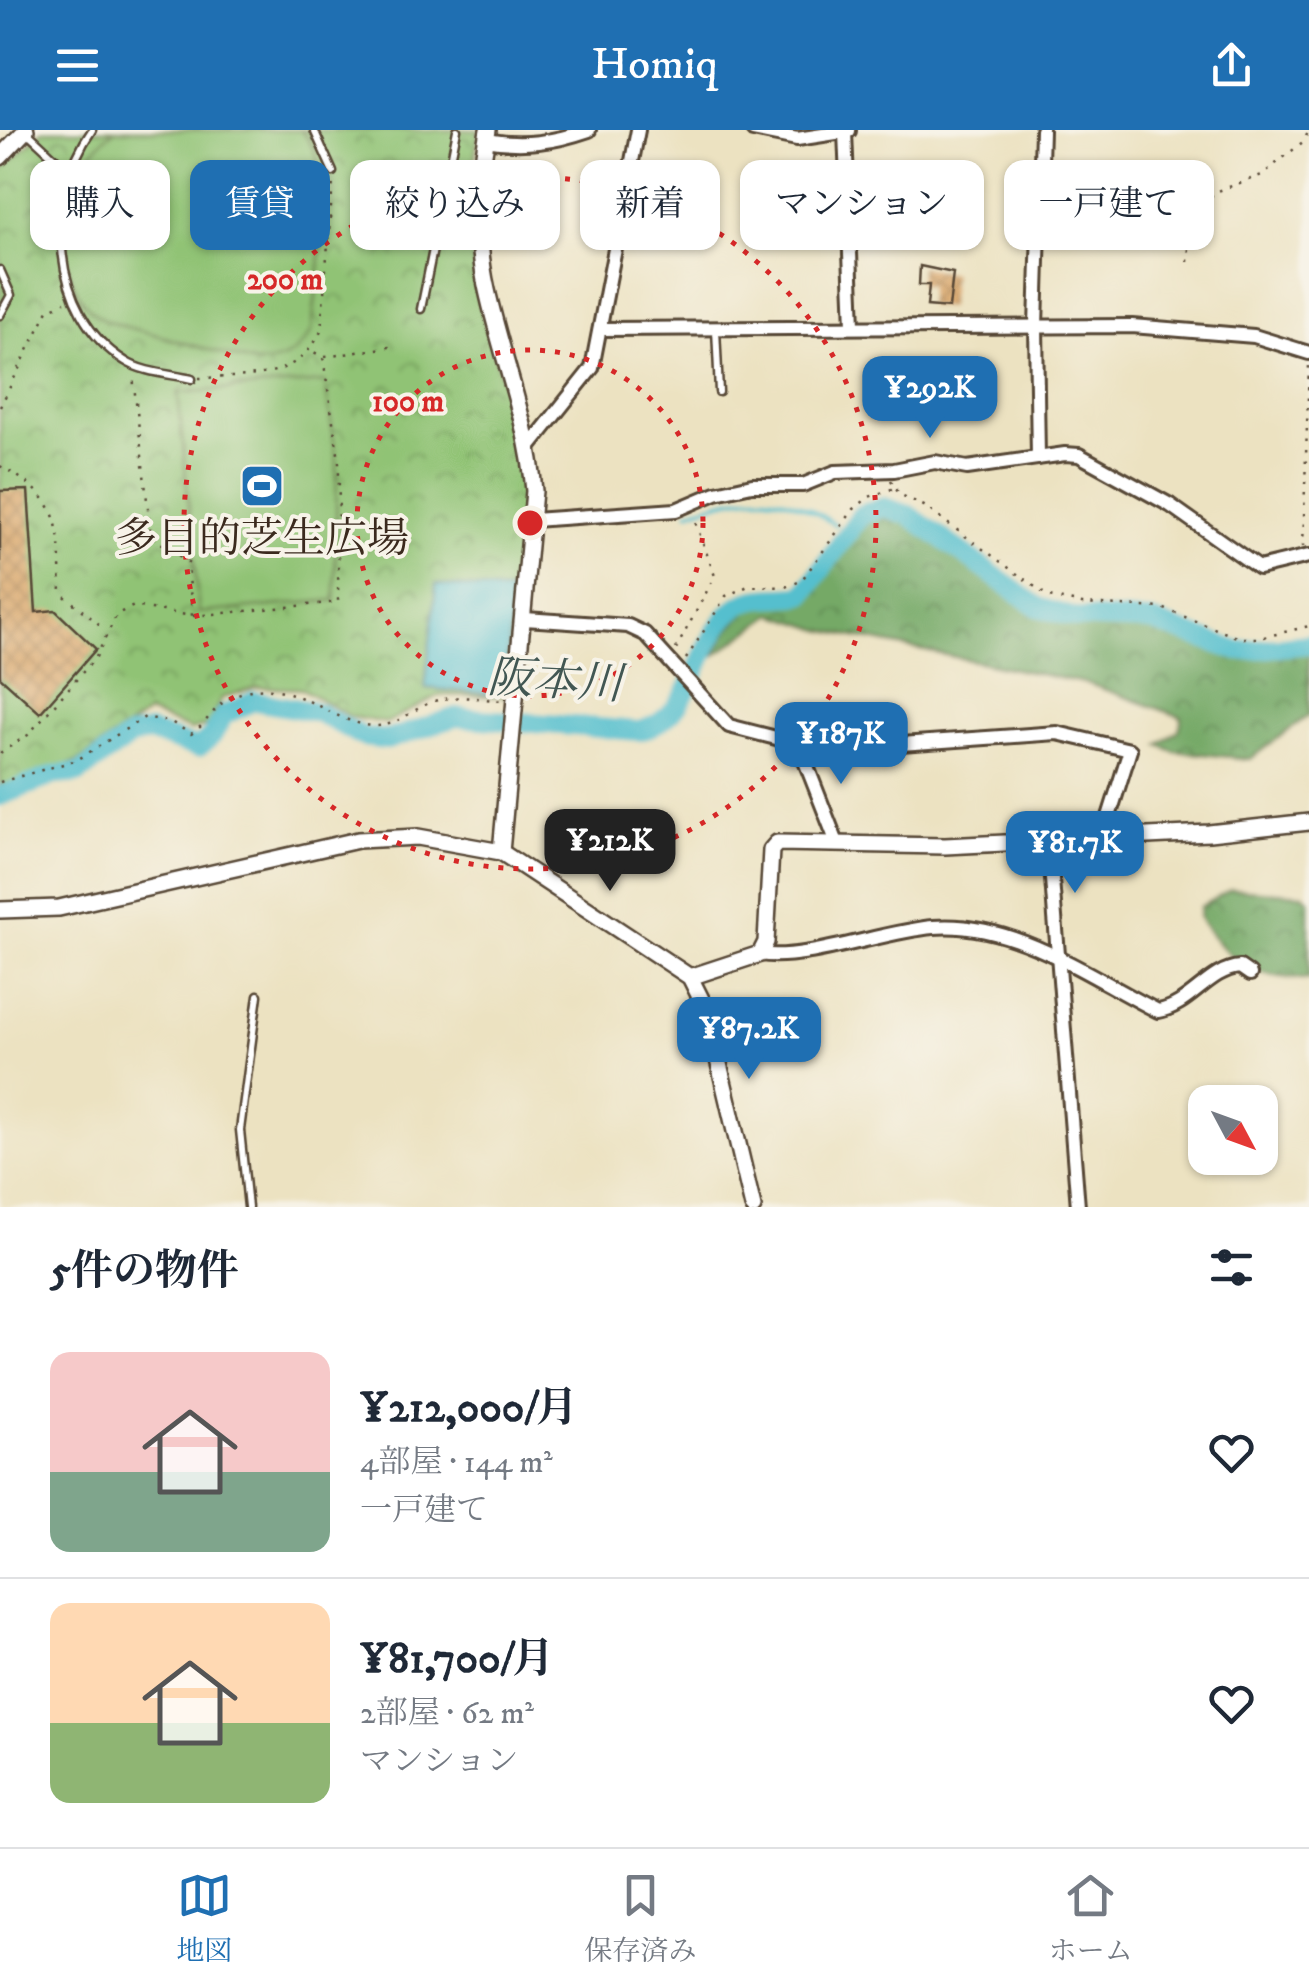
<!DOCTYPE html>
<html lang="ja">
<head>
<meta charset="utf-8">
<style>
	:root { --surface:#fff; --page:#f6f6f7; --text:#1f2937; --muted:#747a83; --line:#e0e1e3; --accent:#1f6fb2 }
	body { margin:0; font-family:"IM FELL DW Pica","Noto Serif JP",serif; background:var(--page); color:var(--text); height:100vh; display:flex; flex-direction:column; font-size:38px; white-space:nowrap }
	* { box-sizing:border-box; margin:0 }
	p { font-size:32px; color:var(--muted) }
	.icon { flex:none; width:55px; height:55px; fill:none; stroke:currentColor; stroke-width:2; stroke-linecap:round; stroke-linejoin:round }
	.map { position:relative; height:1077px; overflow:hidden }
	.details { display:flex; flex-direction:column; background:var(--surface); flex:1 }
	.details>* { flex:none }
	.hud { position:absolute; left:30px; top:30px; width:1250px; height:90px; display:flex; gap:20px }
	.needle { width:65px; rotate:131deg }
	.fabs { position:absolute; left:1188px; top:955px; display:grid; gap:20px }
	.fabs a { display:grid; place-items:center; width:90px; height:90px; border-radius:20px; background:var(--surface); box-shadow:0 2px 8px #0004; font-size:50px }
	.price { position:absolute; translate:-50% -85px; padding:0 22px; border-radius:20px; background:var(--accent); color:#fff; font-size:32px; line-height:65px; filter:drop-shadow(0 2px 5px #0008) }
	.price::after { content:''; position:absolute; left:50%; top:60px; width:30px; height:22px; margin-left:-15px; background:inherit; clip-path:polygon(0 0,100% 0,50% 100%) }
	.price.selected { background:#222; color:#fff }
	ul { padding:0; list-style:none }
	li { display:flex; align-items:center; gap:30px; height:250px; padding:0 50px }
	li+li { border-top:2px solid var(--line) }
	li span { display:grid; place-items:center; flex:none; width:280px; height:200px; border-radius:20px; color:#555 }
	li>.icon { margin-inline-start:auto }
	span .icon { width:120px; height:120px; fill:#fffc; stroke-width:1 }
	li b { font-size:42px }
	h2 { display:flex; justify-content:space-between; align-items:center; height:120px; padding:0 50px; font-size:42px }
	.tag { padding:0 35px; border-radius:20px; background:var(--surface); box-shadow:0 2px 8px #0004; font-size:35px; line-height:90px }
	.tag.selected { background:var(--accent); color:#fff }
	header { display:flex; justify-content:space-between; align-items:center; height:130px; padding:0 50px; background:var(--accent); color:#fff; font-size:45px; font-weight:600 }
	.menu { display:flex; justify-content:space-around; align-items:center; height:140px; border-top:2px solid var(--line); background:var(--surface); font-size:28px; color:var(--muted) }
	.menu a { display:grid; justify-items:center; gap:5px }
	.menu .selected { color:var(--accent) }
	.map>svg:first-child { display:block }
	.forest { fill:url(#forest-crowns); stroke:#586a42; stroke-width:2.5 }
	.park { fill:url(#park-crowns); stroke:#667649; stroke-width:2.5 }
	.garden { fill:#90c374; stroke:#667649; stroke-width:2.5 }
	.water { fill:#54bfce; stroke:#487476; stroke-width:2.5 }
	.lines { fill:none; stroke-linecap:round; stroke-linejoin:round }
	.stream { stroke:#54bfce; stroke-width:4 }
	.river { stroke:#54bfce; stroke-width:20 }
	.building { fill:url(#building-cross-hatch) }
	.service-casing { stroke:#564636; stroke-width:11 }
	.minor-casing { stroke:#564636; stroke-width:18 }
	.tertiary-casing { stroke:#564636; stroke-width:20 }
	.path { stroke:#564636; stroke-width:2.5; stroke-dasharray:2.5 8; stroke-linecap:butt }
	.service { stroke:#fff; stroke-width:6 }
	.minor { stroke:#fff; stroke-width:12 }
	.tertiary { stroke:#fff; stroke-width:15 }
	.ring { fill:none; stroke:#d62828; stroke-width:5; stroke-dasharray:5 10 }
	.labels { text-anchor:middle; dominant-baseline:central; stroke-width:8; stroke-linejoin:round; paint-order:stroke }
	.poi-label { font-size:42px; fill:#3b2a1e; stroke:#f7f3e8 }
	.water-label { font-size:45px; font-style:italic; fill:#425753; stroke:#f7f3e8 }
	.centre { fill:#d62828; stroke:#f7f3e8; stroke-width:5 }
	.ring-label { font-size:30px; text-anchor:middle; font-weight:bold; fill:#d62828; stroke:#f7f3e8; stroke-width:8; stroke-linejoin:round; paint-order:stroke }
</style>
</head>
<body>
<header><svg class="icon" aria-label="menu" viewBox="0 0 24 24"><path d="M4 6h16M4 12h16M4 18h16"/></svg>Homiq<svg class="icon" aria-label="share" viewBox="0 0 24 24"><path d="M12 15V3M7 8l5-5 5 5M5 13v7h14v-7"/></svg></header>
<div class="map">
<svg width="1309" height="1077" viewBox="0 0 1309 1077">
	<defs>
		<pattern id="forest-crowns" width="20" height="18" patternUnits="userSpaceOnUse" patternTransform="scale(2.5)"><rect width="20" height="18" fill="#74a966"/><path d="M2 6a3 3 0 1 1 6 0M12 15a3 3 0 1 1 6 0" fill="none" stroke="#608a53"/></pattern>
		<pattern id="park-crowns" width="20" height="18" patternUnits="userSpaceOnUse" patternTransform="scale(2.5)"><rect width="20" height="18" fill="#90c374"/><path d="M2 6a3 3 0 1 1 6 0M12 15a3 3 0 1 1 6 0" fill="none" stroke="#779f5f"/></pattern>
		<pattern id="building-cross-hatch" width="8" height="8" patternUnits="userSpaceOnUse" patternTransform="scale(2.5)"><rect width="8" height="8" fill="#d9a568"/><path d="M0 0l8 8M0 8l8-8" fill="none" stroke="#b18755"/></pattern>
	</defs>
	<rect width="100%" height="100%" fill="#f7f3e8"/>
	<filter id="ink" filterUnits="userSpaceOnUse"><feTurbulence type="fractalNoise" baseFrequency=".01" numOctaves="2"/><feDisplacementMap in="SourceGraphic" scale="20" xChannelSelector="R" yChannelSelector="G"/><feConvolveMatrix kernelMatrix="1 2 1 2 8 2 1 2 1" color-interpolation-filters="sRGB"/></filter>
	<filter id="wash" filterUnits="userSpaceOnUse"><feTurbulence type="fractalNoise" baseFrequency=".0048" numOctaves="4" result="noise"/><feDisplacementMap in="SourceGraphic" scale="40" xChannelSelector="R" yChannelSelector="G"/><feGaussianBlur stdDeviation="2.25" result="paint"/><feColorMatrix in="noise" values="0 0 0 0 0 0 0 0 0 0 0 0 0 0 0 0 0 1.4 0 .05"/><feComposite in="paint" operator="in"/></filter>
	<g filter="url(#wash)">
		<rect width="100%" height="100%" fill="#ece2c1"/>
		<g class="forest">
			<path d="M904 385 1036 481 1074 493 1143 495 1224 524 1252 528 1309 520V585L1250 629 1174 621 1159 615 1179 600 1182 587 1089 554 821 500 773 484 714 526 727 502 752 474 804 470 869 389Z"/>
			<path d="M1231 759 1303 764 1309 770V849C1251 848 1231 834 1199 788L1200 777Z"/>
		</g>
		<path class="park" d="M43 0H479C468 66 467 124 484 190 493 229 512 267 520 307 535 391 518 483 510 567L440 565 386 593 351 587 302 559 256 557 222 568 207 596 191 600 148 583 77 632 0 656V42Z"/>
		<g class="garden">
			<path d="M115 0H300C340 34 316 150 312 201 298 224 282 234 255 233 220 223 185 213 150 203 136 199 118 196 105 190 41 156 62 35 115 0Z"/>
			<path d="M325 252 337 332 335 470 199 483 178 263Z"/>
		</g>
		<path class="water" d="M436 454 514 462 504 554 490 564 425 558Z"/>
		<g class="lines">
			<g class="stream">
				<path d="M688 382C746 362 783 357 835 395"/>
				<path d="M544 397 569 393"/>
				<path d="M845 399 849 401"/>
			</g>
			<path class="river" d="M0 666 55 645 79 643 131 606 149 602 198 618 212 606 224 585 254 571 317 582 363 607 387 610 456 587 639 601C700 587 693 506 740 475 757 464 783 469 803 465L861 385 884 377 909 385 1038 477 1076 488 1151 491 1238 521 1309 514"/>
		</g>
		<g id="blocks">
			<g class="building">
				<path d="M920 136 953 143 949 178 927 176 929 155H919Z"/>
				<path d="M28 360 36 482 55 480 96 519 40 583 0 547V361Z"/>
			</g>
		</g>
	</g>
	<g filter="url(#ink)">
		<use href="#blocks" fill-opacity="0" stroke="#564636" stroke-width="2.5"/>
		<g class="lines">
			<defs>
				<g id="service">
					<path d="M92 0C45 67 49 184 125 231 143 243 172 244 192 249"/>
					<path d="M314 0 333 42"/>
					<path d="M28 3 71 43"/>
					<path d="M0 140 11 165 0 185"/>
					<path d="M421 179 457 0"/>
					<path d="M716 199 719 262"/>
					<path d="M248 1077 240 1000 258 865"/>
				</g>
				<g id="minor">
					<path d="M753 0 797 9 849 1"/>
					<path d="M845 2 853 195"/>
					<path d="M486 10C523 17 554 12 589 0"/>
					<path d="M602 199 1132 196 1254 206 1309 223"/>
					<path d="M529 317 592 238 638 0"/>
					<path d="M1038 328 1036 196 1042 0"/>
					<path d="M533 390 676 380 716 363 752 355H803L835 342 894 340 935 332 967 338 1065 324 1079 325 1170 375 1259 438 1309 426"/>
					<path d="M525 489 628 496 645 504 729 596 784 610 801 621 837 713"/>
					<path d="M801 621 1057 603 1130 620 1102 709"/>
					<path d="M1049 711 1078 1077"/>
					<path d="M760 824C803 832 884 801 933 797 1013 790 1090 847 1158 881 1190 876 1209 839 1240 837L1250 844"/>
				</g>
				<g id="tertiary">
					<path d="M488 0C478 53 475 107 487 160 502 228 528 291 534 361L501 722"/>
					<path d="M0 27 26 0"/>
					<path d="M0 780 59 778 358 710 418 707 501 722 690 847 706 879 753 1077"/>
					<path d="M690 847 760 824 766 812 771 720 777 713 945 716 1209 703 1309 692"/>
				</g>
			</defs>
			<use href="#service" class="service-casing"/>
			<use href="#minor" class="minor-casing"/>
			<use href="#tertiary" class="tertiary-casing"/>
			<g class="path">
				<path d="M1188 132 1191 87 1215 62 1262 45 1304 11 1309 0"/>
				<path d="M325 227 396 216"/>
				<path d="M199 248C247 246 298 251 321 201L333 51"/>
				<path d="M0 277 48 180 65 172"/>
				<path d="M0 336C66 371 58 397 61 463L105 499"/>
				<path d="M891 350 899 364 924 376 1049 467 1082 474 1162 478 1239 508H1260L1309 496"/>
				<path d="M1303 417 1309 235"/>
				<path d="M193 486 338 472 339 330 323 227 312 221"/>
				<path d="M676 519 715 446 693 386"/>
				<path d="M686 529 726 466 748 456 785 457 801 451 854 379 869 367 892 359"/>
				<path d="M0 623 28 605 96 527 117 484 134 476 192 486 188 432 151 406 133 246"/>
				<path d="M0 652 77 630 145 587 171 592 191 604C207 594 213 577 230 568 287 536 326 595 376 596 396 596 408 583 425 575 447 563 477 568 501 571"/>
			</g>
			<use href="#service" class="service"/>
			<use href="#minor" class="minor"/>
			<use href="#tertiary" class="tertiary"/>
		</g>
	</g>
	<g class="ring">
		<circle cx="530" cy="393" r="173"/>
		<circle cx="530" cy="393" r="346"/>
	</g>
	<defs>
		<symbol id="stadium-square" viewBox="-11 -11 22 22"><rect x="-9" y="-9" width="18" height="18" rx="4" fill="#1f6fb2" stroke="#f7f3e8"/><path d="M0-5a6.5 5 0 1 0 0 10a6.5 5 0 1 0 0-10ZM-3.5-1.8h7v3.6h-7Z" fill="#fff"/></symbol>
	</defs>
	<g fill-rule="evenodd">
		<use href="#stadium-square" x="237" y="331" width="50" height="50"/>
	</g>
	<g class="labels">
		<g class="poi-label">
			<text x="262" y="410">多目的芝生広場</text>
		</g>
		<g class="water-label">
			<text transform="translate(555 552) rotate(3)">阪本川</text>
		</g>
	</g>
	<circle cx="530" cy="393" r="15" class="centre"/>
	<g class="ring-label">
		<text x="285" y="159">200 m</text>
		<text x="408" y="281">100 m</text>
	</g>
</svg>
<div class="fabs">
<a><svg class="needle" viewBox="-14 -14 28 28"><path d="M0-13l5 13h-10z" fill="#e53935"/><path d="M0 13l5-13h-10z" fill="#747a83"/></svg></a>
</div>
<b class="price" style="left:930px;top:311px">¥292K</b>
<b class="price" style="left:841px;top:657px">¥187K</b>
<b class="price selected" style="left:610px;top:764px">¥212K</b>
<b class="price" style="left:1075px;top:766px">¥81.7K</b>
<b class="price" style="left:749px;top:952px">¥87.2K</b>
<div class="hud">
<a class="tag">購入</a>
<a class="tag selected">賃貸</a>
<a class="tag">絞り込み</a>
<a class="tag">新着</a>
<a class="tag">マンション</a>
<a class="tag">一戸建て</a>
</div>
</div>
<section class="details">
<h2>5件の物件<svg class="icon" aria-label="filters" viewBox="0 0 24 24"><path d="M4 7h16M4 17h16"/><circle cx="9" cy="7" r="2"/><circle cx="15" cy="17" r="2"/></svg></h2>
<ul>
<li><span style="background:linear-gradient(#f6c9c9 60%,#7fa58c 0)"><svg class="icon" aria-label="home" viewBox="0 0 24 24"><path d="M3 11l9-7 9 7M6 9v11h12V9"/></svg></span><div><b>¥212,000/月</b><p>4部屋 · 144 m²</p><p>一戸建て</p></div><svg class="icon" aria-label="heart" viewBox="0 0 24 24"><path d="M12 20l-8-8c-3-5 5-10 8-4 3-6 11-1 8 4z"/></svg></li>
<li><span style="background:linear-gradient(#ffd9b3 60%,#8fb573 0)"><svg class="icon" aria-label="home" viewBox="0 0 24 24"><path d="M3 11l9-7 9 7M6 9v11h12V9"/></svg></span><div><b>¥81,700/月</b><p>2部屋 · 62 m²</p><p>マンション</p></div><svg class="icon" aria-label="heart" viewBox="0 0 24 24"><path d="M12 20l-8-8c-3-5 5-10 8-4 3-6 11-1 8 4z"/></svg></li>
</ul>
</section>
<nav class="menu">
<a class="selected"><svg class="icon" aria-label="map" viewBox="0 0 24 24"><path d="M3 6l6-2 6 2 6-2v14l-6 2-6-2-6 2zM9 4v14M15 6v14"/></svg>地図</a>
<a><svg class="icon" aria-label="saved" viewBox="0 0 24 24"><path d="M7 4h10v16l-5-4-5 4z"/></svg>保存済み</a>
<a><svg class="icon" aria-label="home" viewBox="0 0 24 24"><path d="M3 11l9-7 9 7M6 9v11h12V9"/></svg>ホーム</a>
</nav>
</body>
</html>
